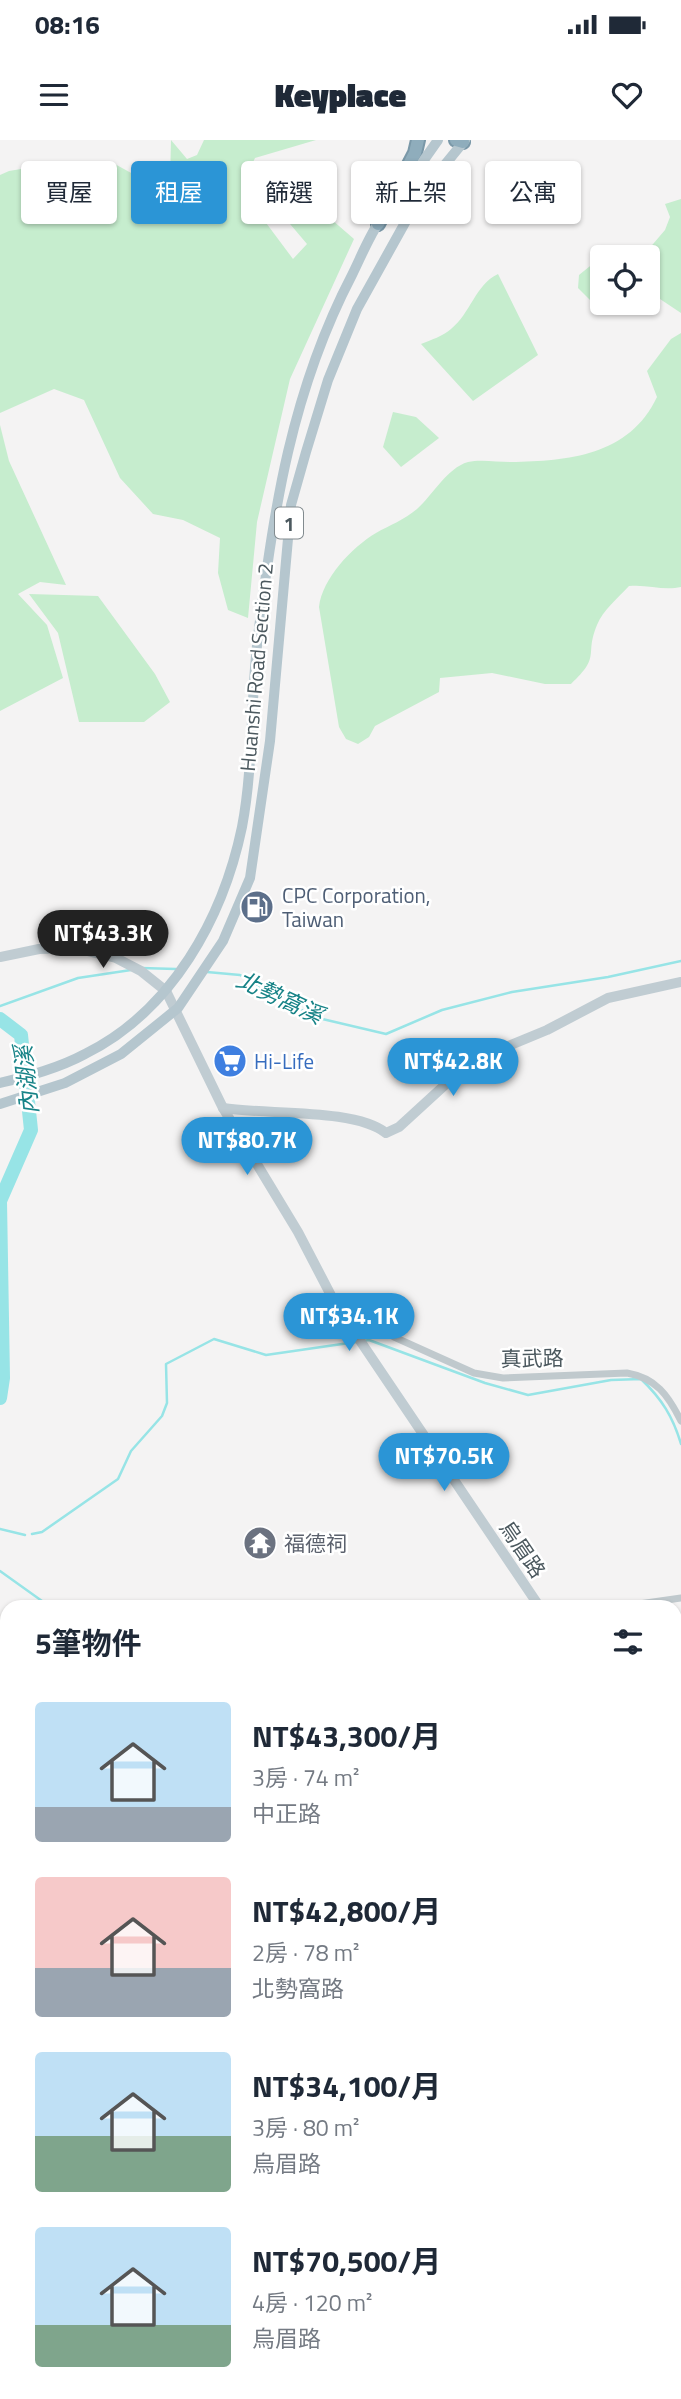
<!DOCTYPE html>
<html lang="zh-TW">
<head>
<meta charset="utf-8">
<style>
	:root { --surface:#fff; --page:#f6f6f7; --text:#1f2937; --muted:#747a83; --accent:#2b95d6 }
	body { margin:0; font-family:"Titillium Web","Noto Sans TC",sans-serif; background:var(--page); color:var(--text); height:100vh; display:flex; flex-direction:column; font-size:26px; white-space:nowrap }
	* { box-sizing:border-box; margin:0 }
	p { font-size:23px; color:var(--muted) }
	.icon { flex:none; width:38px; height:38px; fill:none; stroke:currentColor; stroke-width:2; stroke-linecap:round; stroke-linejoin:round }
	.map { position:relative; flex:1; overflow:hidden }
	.details { position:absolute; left:0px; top:1460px; width:682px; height:800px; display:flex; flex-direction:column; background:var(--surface); border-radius:21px 21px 0 0; box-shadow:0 2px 5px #0004 }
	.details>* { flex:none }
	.banner { position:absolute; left:21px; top:21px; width:640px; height:63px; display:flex; gap:14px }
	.fabs { position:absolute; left:590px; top:105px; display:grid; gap:14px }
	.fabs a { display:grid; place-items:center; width:70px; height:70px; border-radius:7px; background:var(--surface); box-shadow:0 2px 5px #0004; font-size:35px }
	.price { position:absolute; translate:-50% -60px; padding:0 16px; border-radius:24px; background:var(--accent); color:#fff; font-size:23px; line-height:46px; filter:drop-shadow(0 2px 4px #0008) }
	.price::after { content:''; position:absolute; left:50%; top:42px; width:21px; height:16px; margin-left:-10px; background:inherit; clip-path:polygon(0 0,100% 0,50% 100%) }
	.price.selected { background:#222; color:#fff }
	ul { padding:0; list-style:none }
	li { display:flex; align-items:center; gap:21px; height:175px; padding:0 35px }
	li span { display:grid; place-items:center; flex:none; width:196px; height:140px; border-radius:7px; color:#555 }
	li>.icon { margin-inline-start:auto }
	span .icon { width:84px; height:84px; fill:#fffc; stroke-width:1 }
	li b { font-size:30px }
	h2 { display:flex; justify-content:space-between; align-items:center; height:84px; padding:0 35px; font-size:30px }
	.tag { padding:0 24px; border-radius:7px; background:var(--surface); box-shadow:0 2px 5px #0004; font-size:24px; line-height:63px }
	.tag.selected { background:var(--accent); color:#fff }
	.status { display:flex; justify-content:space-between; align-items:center; height:49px; padding:0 35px; background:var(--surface); direction:ltr }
	.status svg { height:19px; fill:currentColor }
	header { display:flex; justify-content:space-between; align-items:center; height:91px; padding:0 35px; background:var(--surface); font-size:32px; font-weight:800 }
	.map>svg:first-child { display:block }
	.green { fill:#c6edce }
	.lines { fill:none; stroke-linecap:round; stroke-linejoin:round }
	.stream { stroke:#97e4e6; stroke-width:2.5 }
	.river { stroke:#97e4e6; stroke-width:14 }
	.highway-casing { stroke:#7a98a8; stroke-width:16 }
	.street { stroke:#c0c9cd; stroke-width:7 }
	.secondary { stroke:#c0ccd2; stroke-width:10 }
	.primary { stroke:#b5c6ce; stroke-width:10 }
	.highway { stroke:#8fadbc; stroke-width:12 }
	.labels { text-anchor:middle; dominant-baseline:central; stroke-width:5; stroke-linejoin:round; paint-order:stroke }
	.shield { fill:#fff; stroke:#828b8f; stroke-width:2 }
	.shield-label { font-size:19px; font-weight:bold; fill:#4c595f }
	.street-label { font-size:21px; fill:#4c595f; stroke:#fff }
	.service-label { font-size:21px; fill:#4e5e75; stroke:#fff; text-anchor:start }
	.shop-label { font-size:21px; fill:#366cbe; stroke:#fff; text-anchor:start }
	.worship-label { font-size:21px; fill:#5b616d; stroke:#fff; text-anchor:start }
	.water-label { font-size:23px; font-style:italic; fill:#178387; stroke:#fff }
</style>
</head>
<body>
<div class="status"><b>08:16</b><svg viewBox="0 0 49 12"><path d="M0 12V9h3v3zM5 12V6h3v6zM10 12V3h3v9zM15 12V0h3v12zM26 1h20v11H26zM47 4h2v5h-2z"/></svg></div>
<header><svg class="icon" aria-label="menu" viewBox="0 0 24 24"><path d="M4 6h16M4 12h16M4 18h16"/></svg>Keyplace<svg class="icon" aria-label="heart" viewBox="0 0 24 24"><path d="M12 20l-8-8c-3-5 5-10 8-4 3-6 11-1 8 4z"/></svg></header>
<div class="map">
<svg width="681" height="2259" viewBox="0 0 681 2259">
	<rect width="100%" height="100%" fill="#f4f3f3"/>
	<g class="green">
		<path d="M171 0 187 19 197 15 204 0H316L255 18 248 33 246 56 293 119 307 104 257 45 271 27 354 99 290 239 257 382 248 478 228 470 218 433 220 398 183 380 153 374 120 338 84 260 54 249 0 273V35L9 31 69 21 113 23 153 45 170 41Z"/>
		<path d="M681 59V173L648 151V117H642L665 90 670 77 665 64Z"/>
		<path d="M600 118 602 163H605L598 168 578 148 579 135Z"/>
		<path d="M498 134 538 215 473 261 421 204C431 200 443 196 451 189 471 173 475 145 498 134Z"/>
		<path d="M681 193V447C663 451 647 444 629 446 618 458 603 470 597 485 584 516 602 515 571 544H545L492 533 440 538 439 552 375 586 369 597 358 604 346 599 339 587 319 467C322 439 352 407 376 393 390 385 404 380 417 369 433 355 447 328 468 322 480 319 498 322 511 322 568 321 629 316 657 257L647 231 671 199Z"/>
		<path d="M393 272 416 277 439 298 401 327 383 307Z"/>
		<path d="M0 285 9 321 66 445 40 442 18 454 47 485 63 538 0 571Z"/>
		<path d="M29 454 98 456 155 534 170 562 144 582H79L58 493Z"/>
	</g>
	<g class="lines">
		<g class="stream">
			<path d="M141 828 176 829"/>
			<path d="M207 832 240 835 314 877 386 894 442 870 512 852 608 837 681 821"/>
			<path d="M0 866 78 838 131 830"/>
			<path d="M363 1201 369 1200 485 1243 528 1255 611 1240 641 1239C662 1259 673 1277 681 1304"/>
			<path d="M0 1389 25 1395"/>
			<path d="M32 1394 42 1392 118 1339 131 1311 162 1276 167 1263 166 1224 214 1199 266 1215 356 1202"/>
			<path d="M0 1431 49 1466"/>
			<path d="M676 2095 681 2098"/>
		</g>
		<path class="river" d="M0 879 21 895 31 990 0 1061 3 1238 0 1258"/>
		<defs>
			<g id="highway">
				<path d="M456 0 463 2"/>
				<path d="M378 84 415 13 418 0"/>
				<path d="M676 2200 681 2196"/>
				<path d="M676 2237 681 2234"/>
				<path d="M586 2259 596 2252"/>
				<path d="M637 2259 649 2252"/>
				<path d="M675 2259 681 2256"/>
			</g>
		</defs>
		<use href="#highway" class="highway-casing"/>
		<g class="street">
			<path d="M337 1165 394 1197 474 1233 503 1238 627 1233C656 1238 668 1255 681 1281"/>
			<path d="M625 1466 681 1458"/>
			<path d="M676 2225 681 2222"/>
			<path d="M617 2259 629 2252"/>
		</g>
		<g class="secondary">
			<path d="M0 817 39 809 75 808 116 818 141 831 166 851 223 968 298 1092 336 1165 539 1466"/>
			<path d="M223 968C266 975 355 968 386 993L399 987 470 922 547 890 608 858 681 842"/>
			<path d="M676 1670 681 1678"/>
		</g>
		<g class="primary">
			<path d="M395 61 438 0"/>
			<path d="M0 943C29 936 59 928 85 914 172 871 223 778 242 687 254 624 250 560 258 497 273 370 292 250 352 135 361 117 369 96 381 79"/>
			<path d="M0 964 65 943 121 914 178 868 223 801 250 738 270 601 291 365 306 312 328 240 357 169 421 54 465 0"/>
		</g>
		<use href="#highway" class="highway"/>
	</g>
	<defs>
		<symbol id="fuel-disc" viewBox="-11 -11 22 22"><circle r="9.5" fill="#5c6f8a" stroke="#fff"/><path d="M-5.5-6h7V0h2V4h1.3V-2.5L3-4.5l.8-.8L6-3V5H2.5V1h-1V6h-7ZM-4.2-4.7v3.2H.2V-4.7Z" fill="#fff"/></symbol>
		<symbol id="supermarket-disc" viewBox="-11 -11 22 22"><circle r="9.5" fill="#3f7fe0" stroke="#fff"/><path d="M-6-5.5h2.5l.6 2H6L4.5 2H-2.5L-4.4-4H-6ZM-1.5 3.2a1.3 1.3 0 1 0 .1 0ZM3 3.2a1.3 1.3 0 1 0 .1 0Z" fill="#fff"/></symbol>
		<symbol id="temple-disc" viewBox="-11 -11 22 22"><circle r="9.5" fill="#6b7280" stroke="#fff"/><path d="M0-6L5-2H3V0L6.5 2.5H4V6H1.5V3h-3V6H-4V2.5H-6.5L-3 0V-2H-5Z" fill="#fff"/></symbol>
	</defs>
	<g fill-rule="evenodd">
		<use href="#fuel-disc" x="238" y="748" width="38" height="38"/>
		<use href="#supermarket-disc" x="211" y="902" width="38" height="38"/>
		<use href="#temple-disc" x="241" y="1384" width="38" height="38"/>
	</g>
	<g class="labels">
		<rect class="shield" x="275" y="367.5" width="28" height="31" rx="5"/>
		<g class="shield-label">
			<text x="289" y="383">1</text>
		</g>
		<g class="street-label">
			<text transform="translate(256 527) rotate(-85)">Huanshi Road Section 2</text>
			<text transform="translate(532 1218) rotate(-1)">真武路</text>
			<text transform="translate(523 1409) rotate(56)">烏眉路</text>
		</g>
		<g class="service-label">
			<text x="282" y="755">CPC Corporation,<tspan x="282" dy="24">Taiwan</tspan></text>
		</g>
		<g class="shop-label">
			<text x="254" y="921">Hi-Life</text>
		</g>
		<g class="worship-label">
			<text x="284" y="1403">福德祠</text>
		</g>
		<g class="water-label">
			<text transform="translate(280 857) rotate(25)">北勢窩溪</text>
			<text transform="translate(26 940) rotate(-96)">內湖溪</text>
		</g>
	</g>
</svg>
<div class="fabs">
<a><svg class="icon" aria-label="locate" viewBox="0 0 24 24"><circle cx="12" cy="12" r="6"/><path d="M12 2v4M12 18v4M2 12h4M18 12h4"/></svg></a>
</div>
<b class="price selected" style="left:103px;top:830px">NT$43.3K</b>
<b class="price" style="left:453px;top:958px">NT$42.8K</b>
<b class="price" style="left:247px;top:1037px">NT$80.7K</b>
<b class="price" style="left:349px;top:1213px">NT$34.1K</b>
<b class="price" style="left:444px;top:1353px">NT$70.5K</b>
<div class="banner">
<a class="tag">買屋</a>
<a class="tag selected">租屋</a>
<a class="tag">篩選</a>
<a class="tag">新上架</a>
<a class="tag">公寓</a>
</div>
<section class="details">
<h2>5筆物件<svg class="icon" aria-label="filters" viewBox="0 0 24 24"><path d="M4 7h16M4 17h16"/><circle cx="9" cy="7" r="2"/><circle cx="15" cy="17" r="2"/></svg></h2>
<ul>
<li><span style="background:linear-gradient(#bfe0f5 75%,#9aa5b1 0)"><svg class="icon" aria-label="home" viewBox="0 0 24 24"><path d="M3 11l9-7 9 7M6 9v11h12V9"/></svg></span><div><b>NT$43,300/月</b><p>3房 · 74 m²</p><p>中正路</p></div></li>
<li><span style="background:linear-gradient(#f6c9c9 65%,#9aa5b1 0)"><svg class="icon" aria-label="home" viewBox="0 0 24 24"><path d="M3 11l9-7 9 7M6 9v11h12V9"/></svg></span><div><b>NT$42,800/月</b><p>2房 · 78 m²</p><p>北勢窩路</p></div></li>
<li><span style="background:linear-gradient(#bfe0f5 60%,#7fa58c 0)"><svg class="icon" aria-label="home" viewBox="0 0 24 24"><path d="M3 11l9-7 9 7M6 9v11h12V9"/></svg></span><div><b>NT$34,100/月</b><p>3房 · 80 m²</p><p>烏眉路</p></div></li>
<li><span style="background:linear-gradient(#bfe0f5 70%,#7fa58c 0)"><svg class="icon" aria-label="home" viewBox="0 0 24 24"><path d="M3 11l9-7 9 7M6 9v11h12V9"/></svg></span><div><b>NT$70,500/月</b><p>4房 · 120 m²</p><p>烏眉路</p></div></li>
</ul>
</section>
</div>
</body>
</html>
